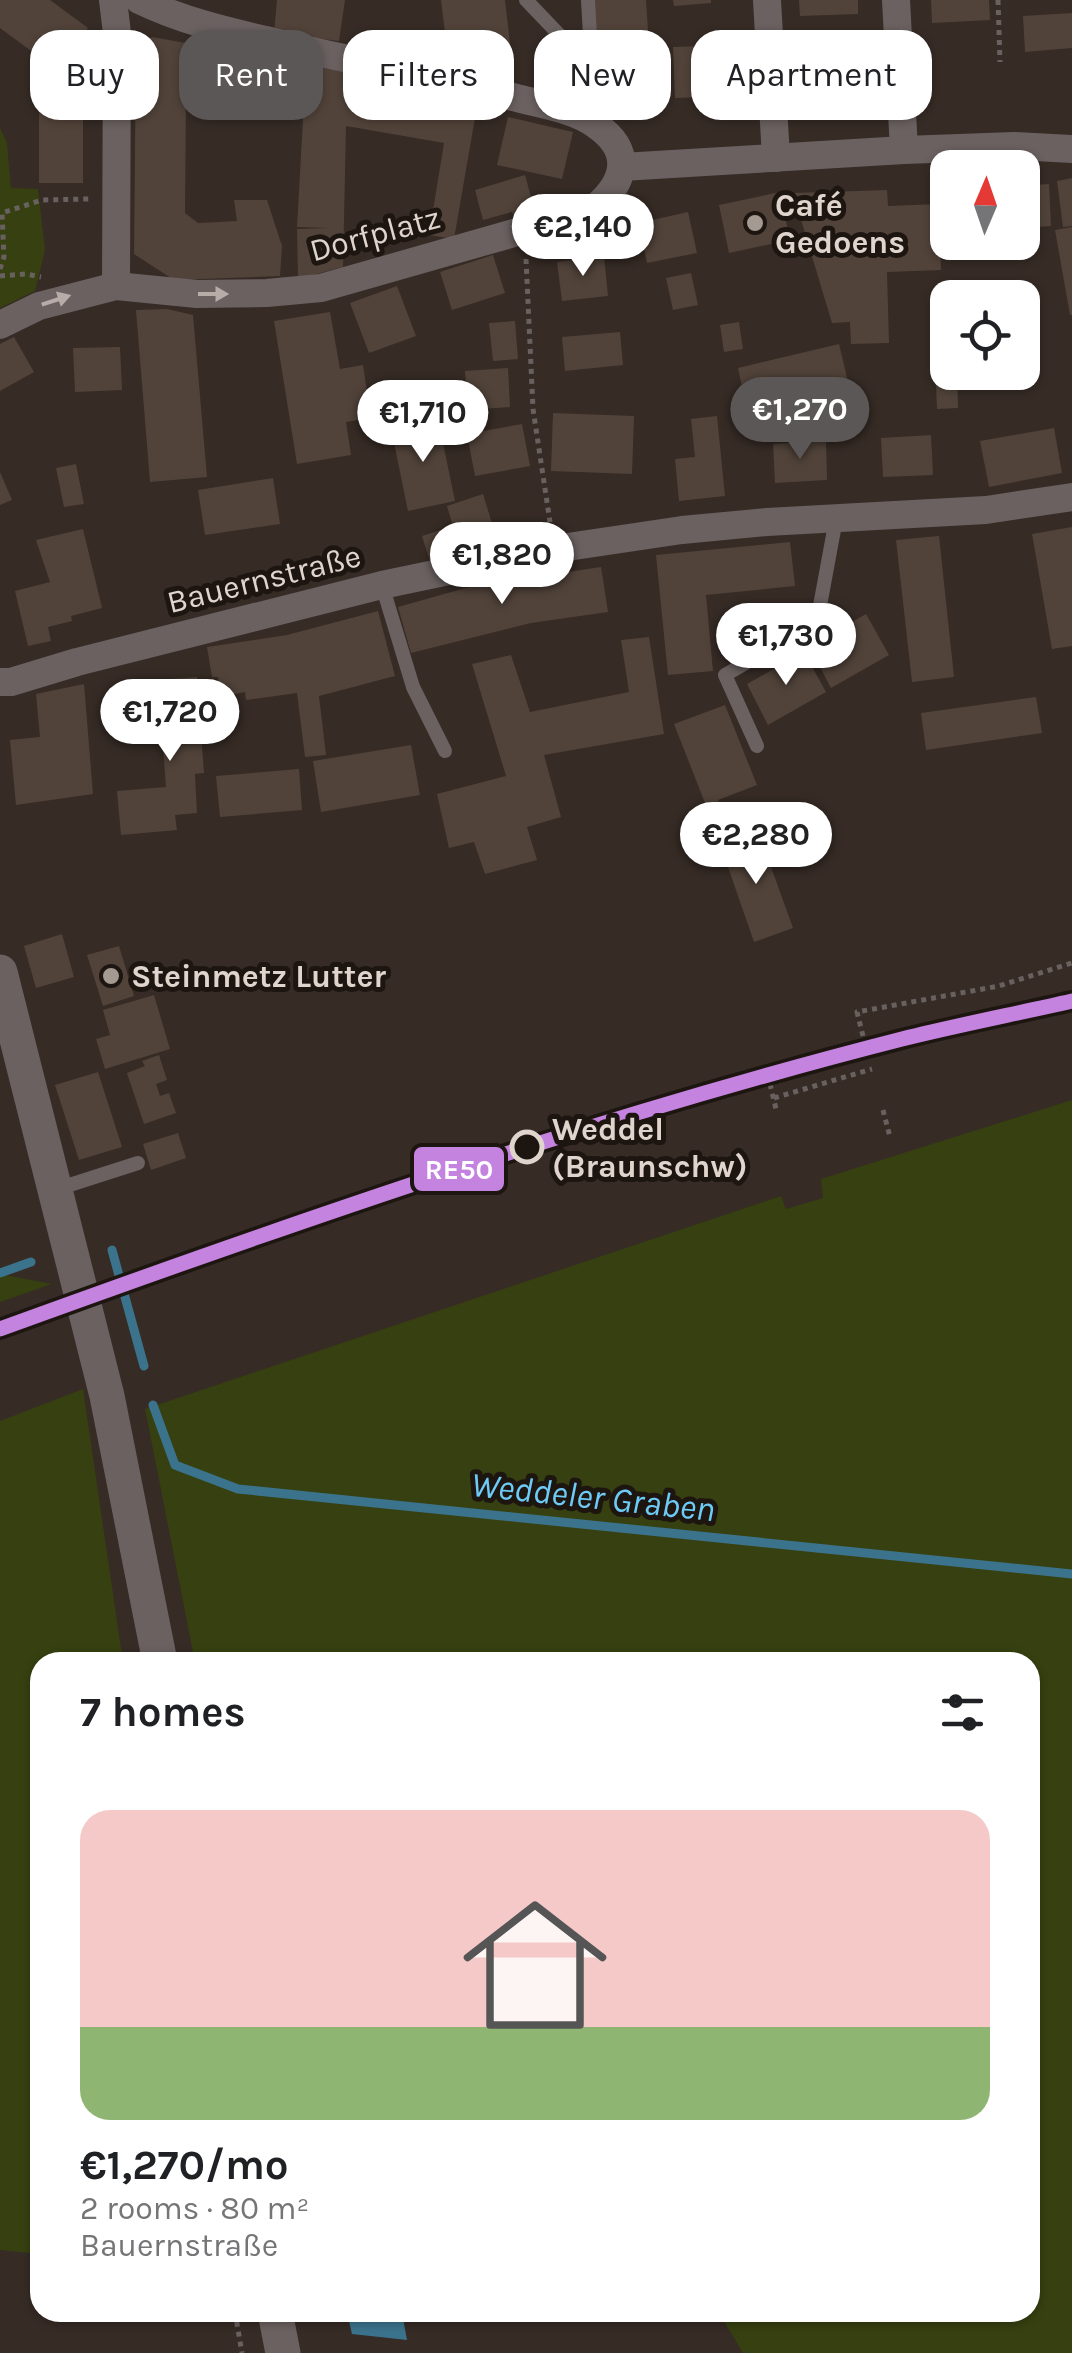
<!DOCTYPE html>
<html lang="en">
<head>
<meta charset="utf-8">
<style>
	:root { --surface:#fff; --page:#f2f2f2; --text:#202124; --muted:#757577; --accent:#5b5756 }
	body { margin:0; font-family:Karla,sans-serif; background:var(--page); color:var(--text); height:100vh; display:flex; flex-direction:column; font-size:38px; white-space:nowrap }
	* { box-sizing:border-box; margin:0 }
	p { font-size:32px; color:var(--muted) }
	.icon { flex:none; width:55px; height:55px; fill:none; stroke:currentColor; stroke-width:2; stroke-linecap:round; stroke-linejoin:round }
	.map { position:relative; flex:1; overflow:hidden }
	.details { position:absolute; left:30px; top:1652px; width:1010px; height:670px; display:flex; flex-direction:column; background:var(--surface); border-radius:30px; box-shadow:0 2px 8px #0004 }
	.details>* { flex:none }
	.banner { position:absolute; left:30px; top:30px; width:1012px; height:90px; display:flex; gap:20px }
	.needle { width:65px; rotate:2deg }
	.buttons { position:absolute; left:930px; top:150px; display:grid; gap:20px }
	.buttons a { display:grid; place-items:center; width:110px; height:110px; border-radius:20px; background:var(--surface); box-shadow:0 2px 8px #0004; font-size:50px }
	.price { position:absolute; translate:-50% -85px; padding:0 22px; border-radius:35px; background:#fff; color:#222; font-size:32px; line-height:65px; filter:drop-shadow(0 2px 5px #0008) }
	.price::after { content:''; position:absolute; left:50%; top:60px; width:30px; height:22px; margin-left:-15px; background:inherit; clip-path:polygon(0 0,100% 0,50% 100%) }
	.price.current { background:var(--accent); color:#fff }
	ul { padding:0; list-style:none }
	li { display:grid; align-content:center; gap:20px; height:530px; padding:0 50px }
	li span { display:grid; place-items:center; height:310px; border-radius:30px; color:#555 }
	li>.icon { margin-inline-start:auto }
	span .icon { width:180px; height:180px; fill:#fffc; stroke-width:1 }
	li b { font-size:42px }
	h2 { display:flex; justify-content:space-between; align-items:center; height:120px; padding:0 50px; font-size:42px }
	.pill { padding:0 35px; border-radius:30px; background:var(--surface); box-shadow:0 2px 8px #0004; font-size:35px; line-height:90px }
	.pill.current { background:var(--accent); color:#fff }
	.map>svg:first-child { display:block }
	.green { fill:#364010 }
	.water { fill:#3b738c }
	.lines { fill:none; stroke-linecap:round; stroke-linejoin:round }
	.stream { stroke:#3b738c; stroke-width:9 }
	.building { fill:#51433a }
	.path { stroke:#69615f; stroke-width:5; stroke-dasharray:5 5; stroke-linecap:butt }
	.service { stroke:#6b6161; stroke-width:14 }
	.minor { stroke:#6b6161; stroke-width:28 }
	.tertiary { stroke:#6b6161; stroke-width:35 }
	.rail-1-casing { stroke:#1d1510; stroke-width:22 }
	.rail-1 { stroke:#c483df; stroke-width:15 }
	.oneway { fill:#b7aca7 }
	.poi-dot { fill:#a49a92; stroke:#1d1510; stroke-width:4 }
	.stop-dot { fill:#1d1510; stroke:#e0d5cd; stroke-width:5 }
	.labels { text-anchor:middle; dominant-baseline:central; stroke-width:10; stroke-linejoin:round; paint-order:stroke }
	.poi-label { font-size:32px; font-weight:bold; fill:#e0d5cd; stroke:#1d1510; text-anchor:start }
	.street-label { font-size:32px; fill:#e0d5cd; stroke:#1d1510 }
	.stop-label { font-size:32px; font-weight:bold; fill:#e0d5cd; stroke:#1d1510; text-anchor:start }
	.water-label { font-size:35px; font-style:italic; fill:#6dcbf6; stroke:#1d1510 }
	.line-badge { stroke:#1d1510; stroke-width:4 }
	.badge-label { font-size:28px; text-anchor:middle; font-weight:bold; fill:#fff }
</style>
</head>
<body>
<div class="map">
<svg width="1072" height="2353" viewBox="0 0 1072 2353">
	<rect width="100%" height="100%" fill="#362b25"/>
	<g class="green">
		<path d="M0 128 7 143 11 188 38 189 45 250 35 291 0 308Z"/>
		<path d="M1072 1100V2353H743L719 2313 1030 2312V1662H195L145 1409 781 1196 786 1209 823 1198 821 1179Z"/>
		<path d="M0 1274 52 1284 0 1302Z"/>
		<path d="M83 1389 123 1662H40V2254L0 2250V1421Z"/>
	</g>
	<path class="water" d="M347 2313H402L407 2340 352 2334Z"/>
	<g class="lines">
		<g class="stream">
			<path d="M112 1250 144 1366"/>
			<path d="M0 1273 31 1262"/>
			<path d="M153 1405 175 1465 238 1489 1072 1574"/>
		</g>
	</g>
	<g class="building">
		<path d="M0 0H50L88 28 57 70 0 28Z"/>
		<path d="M277 0H345L339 41 274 33Z"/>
		<path d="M441 0H505L511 52 448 58Z"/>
		<path d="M594 0H646L649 46 598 50Z"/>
		<path d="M673 0H711V3L674 6Z"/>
		<path d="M799 0H858V14L800 16Z"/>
		<path d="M931 0H989L990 20 932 23Z"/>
		<path d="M1072 13V48L1025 52 1023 16Z"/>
		<path d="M152 37 253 55 256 105 186 94 185 213 198 223 237 221 234 200H267L282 246 280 276 174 280 134 254 136 49Z"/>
		<path d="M866 40 871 109 824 112 819 43Z"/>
		<path d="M733 45 735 96 675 98 673 47Z"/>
		<path d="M265 53 480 89 454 239 429 235 444 143 346 126 343 267 298 279 297 229 329 228 297 227 303 119 255 111Z"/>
		<path d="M83 107V183H39V108Z"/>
		<path d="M508 117 573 132 562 179 497 165Z"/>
		<path d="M525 175 535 211 514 216 512 212 483 220 475 190Z"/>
		<path d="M1072 178V226L1063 227 1057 181Z"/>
		<path d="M1049 184 1051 226 1022 228V186Z"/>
		<path d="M887 190 888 206 939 204 941 270 887 272 889 343 851 344 850 322 832 323 793 193Z"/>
		<path d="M780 192 790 240 729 253 719 205Z"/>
		<path d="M688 212 697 253 647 263 639 223Z"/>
		<path d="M1072 227V315H1070L1055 230Z"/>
		<path d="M493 255 505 293 452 310 440 272Z"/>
		<path d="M604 256 608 296 562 301 557 262Z"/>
		<path d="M691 273 698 305 673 310 666 278Z"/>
		<path d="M397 286 416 336 369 353 350 303Z"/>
		<path d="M167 309 193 315 207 477 150 482 136 310Z"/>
		<path d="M330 312 340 369 363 365 371 418 346 422 351 455 297 464 274 321Z"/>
		<path d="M515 321 518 359 493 361 489 323Z"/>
		<path d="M739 322 743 349 724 352 720 325Z"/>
		<path d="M620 332 623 365 565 371 562 337Z"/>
		<path d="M934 335H948V372H957L958 408 937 409Z"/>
		<path d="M14 337 34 372 0 391V344Z"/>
		<path d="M839 344 849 386 747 410 738 368Z"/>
		<path d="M120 347 122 390 75 392 73 348Z"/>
		<path d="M508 368 510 407 468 410 465 371Z"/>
		<path d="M553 413 634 416 632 474 551 471Z"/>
		<path d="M717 416 725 496 679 501 675 459 695 457 691 419Z"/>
		<path d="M438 419 455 501 408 511 391 428Z"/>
		<path d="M522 424 530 466 475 476 467 434Z"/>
		<path d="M1054 428 1062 473 989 487 980 441Z"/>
		<path d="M931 435 933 475 883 477 881 438Z"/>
		<path d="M826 441 827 480 775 483 773 444Z"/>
		<path d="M76 464 84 504 64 507 56 468Z"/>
		<path d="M0 472 12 500 0 505Z"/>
		<path d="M273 478 280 524 205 535 198 490Z"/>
		<path d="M483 494 498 543 431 565 422 536 453 526 447 506Z"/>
		<path d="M1072 527V646L1052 649 1032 534Z"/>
		<path d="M83 529 102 608 71 616 72 621 48 627 51 641 28 646 15 591 50 582 36 540Z"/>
		<path d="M939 536 954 677 912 682 896 540Z"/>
		<path d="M790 542 795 586 706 595 713 671 668 675 656 555Z"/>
		<path d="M601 567 608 612 531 623 411 653 398 607 469 587Z"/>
		<path d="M378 611 395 676 319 696 326 755 305 757 297 693 246 700 245 692 221 697 218 677H212L207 647 287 635Z"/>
		<path d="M866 614 889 655 831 688 809 646Z"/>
		<path d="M649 637 664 734 544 755 561 817 527 827 537 860 485 874 474 842 449 848 437 794 506 776 472 664 511 655 530 712 629 692 621 640Z"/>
		<path d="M804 652 826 692 768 725 747 684Z"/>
		<path d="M197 677 204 773 195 774 197 813 175 815 177 830 121 835 117 791 166 787 158 680Z"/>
		<path d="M84 684 93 794 16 805 10 740 40 737 36 694Z"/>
		<path d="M1036 697 1042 733 926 750 921 713Z"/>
		<path d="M725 705 757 785 718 800 729 829 707 838 696 812 707 808 674 724Z"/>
		<path d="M411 745 420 795 321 812 313 761Z"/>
		<path d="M299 769 302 810 220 817 216 776Z"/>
		<path d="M758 831 793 928 754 942 720 844Z"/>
		<path d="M62 934 74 977 36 988 24 946Z"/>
		<path d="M119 946 134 996 103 1006 87 955Z"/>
		<path d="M154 995 170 1049 105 1069 96 1039 110 1035 103 1010Z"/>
		<path d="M159 1055 167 1080 156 1084 160 1096 169 1093 176 1113 144 1124 127 1073 145 1066 142 1061Z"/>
		<path d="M98 1072 122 1147 79 1160 55 1085Z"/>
		<path d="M178 1133 186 1158 151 1170 143 1144Z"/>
	</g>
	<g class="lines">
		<g class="path">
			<path d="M998 0 1000 62"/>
			<path d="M526 259 533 409 550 522"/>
			<path d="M0 269 4 257 2 213 42 200 89 199"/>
			<path d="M0 276 26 274 41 277"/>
			<path d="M863 1036 857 1012 999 986 1072 963"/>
			<path d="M770 1084 777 1113"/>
			<path d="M774 1098 872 1069"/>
			<path d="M883 1110 890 1137"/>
			<path d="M235 2312 242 2353"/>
		</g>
		<g class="service">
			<path d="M526 0 593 70"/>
			<path d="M588 0 595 122"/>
			<path d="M382 585 413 687 445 751"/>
			<path d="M757 746 725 675 817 622 836 519"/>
			<path d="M57 1189 138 1163"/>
		</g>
		<g class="minor">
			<path d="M113 0 117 33 116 286"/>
			<path d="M767 0 776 158"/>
			<path d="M896 0 904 150"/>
			<path d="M622 167 904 150 1014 146 1072 149"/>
			<path d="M0 325 39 306 116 286 197 294 267 293 321 288 591 211C624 185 636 153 596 125 573 108 537 104 509 96 431 74 349 61 270 41 226 31 180 20 139 0"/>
			<path d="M0 682H11L77 662 382 585 554 549 682 530 767 522 986 510 1072 497"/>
		</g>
		<g class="tertiary">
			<path d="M0 972 107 1396 160 1662"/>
			<path d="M275 2312 283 2353"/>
		</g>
		<defs>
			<path id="rail-1" d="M0 1329C297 1221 596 1117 902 1039 958 1025 1015 1014 1072 1001"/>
		</defs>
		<use href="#rail-1" class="rail-1-casing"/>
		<use href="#rail-1" class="rail-1"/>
	</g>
	<defs><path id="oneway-solid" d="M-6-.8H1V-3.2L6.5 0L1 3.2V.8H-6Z" transform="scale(2.5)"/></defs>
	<g class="oneway">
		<use href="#oneway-solid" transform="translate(213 294)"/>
		<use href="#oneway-solid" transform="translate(56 300) rotate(-18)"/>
	</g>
	<g class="poi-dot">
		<circle cx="755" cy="223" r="10"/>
		<circle cx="111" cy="976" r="10"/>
	</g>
	<circle class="stop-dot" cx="527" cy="1147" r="15"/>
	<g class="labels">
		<g class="poi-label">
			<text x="775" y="205">Café<tspan x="775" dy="37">Gedoens</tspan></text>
			<text x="131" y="976">Steinmetz Lutter</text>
		</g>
		<g class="street-label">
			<text transform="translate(375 234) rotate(-15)">Dorfplatz</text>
			<text transform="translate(264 579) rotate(-14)">Bauernstraße</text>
		</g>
		<g class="stop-label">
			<text x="552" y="1129">Weddel<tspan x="552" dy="37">(Braunschw)</tspan></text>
		</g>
		<g class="water-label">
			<text transform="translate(593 1497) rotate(6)">Weddeler Graben</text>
		</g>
	</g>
	<rect class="line-badge" x="412" y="1145" width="94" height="48" rx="10" fill="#c483df"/>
	<g class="badge-label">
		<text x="459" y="1179">RE50</text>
	</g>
</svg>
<div class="buttons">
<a><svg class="needle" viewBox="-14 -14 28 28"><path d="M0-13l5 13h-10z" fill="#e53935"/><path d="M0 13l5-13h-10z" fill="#757577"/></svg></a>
<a><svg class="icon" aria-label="locate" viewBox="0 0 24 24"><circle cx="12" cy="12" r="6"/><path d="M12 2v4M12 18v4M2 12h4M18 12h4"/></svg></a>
</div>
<b class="price" style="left:583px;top:279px">€2,140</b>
<b class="price current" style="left:800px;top:462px">€1,270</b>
<b class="price" style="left:423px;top:465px">€1,710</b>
<b class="price" style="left:502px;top:607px">€1,820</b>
<b class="price" style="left:786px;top:688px">€1,730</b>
<b class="price" style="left:170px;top:764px">€1,720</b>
<b class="price" style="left:756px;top:887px">€2,280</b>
<div class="banner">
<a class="pill">Buy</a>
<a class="pill current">Rent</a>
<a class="pill">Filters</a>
<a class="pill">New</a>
<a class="pill">Apartment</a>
</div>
<section class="details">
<h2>7 homes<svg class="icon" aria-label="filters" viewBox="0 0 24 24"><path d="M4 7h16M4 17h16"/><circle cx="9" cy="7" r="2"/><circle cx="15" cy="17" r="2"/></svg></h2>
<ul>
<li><span style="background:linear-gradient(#f6c9c9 70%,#8fb573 0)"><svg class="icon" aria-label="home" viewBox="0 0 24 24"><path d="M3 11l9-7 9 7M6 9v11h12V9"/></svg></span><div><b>€1,270/mo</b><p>2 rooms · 80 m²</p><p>Bauernstraße</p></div></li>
</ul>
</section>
</div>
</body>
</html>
